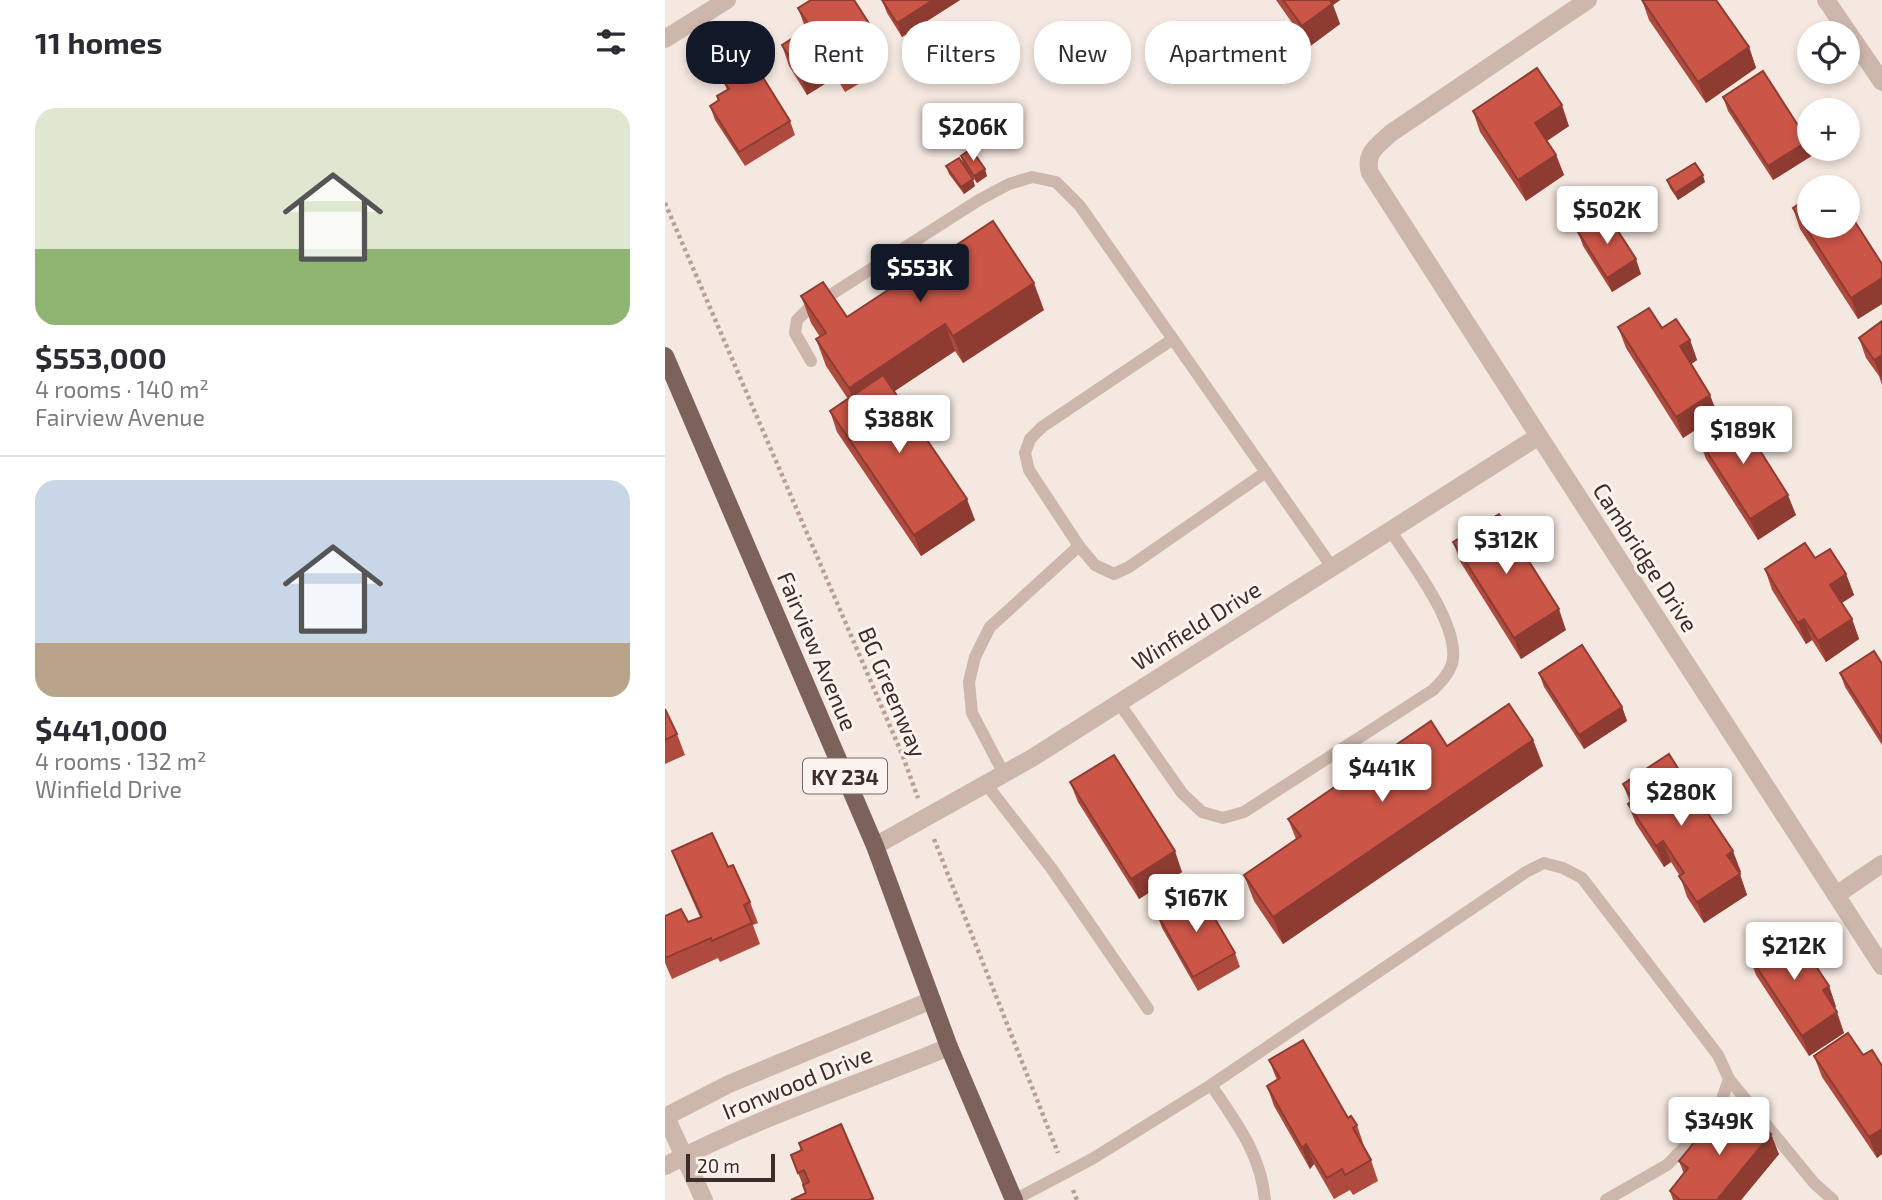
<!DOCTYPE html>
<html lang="en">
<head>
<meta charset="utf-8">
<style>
	:root { --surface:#fff; --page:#f7f7f7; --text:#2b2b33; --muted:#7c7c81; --line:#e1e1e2; --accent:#111827 }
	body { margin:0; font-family:"Exo 2",sans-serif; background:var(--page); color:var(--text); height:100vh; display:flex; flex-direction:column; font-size:26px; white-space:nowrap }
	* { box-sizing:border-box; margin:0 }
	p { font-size:23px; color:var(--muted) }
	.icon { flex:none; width:38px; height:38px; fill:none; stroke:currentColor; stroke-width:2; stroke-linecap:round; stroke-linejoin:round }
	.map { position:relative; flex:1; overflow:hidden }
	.drawer { display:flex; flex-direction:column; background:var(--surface); width:665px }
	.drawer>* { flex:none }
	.guide { position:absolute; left:21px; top:21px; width:665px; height:63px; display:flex; gap:14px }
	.controls { position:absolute; left:1132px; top:21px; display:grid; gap:14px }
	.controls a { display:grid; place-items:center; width:63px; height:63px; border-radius:50%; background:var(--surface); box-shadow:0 4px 10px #0003; font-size:35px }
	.scale { position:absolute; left:21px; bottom:18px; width:89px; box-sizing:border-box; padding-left:7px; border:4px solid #3b2d2a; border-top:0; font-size:19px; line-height:24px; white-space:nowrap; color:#3b2d2a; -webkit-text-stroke:5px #fbf3ed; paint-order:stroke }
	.price { position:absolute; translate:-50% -60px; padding:0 16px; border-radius:7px; background:#fff; color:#222; font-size:23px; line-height:46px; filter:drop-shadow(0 2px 4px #0008) }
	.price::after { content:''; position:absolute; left:50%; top:42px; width:21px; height:16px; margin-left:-10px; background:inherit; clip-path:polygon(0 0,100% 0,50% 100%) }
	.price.current { background:var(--accent); color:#fff }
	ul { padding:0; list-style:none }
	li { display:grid; align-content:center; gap:14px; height:371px; padding:0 35px }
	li+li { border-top:2px solid var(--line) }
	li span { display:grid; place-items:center; height:217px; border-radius:21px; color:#555 }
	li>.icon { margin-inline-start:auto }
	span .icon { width:126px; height:126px; fill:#fffc; stroke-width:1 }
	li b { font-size:30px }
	h2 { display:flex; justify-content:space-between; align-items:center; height:84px; padding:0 35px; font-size:30px }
	.chip { padding:0 24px; border-radius:28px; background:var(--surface); box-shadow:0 4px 10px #0003; font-size:24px; line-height:63px }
	.chip.current { background:var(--accent); color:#fff }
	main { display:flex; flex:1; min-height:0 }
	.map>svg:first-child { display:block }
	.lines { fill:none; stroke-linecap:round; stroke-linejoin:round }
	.path { stroke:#b9a095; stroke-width:4.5; stroke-dasharray:3.5 3.5; stroke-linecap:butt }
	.service { stroke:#cdb6ab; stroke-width:12 }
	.minor { stroke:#cdb6ab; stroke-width:18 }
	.primary { stroke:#7d625b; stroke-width:18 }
	.wall { fill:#af4a3e }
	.shaded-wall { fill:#8e3c32 }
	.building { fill:#cb5648; stroke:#8e3c32; stroke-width:2 }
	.labels { text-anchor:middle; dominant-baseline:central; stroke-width:6; stroke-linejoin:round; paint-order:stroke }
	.shield { fill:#fbf3ed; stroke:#756864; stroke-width:2 }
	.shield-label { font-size:21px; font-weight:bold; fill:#3b2d2a }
	.street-label { font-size:23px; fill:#3b2d2a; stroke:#fbf3ed }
</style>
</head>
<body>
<main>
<section class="drawer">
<h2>11 homes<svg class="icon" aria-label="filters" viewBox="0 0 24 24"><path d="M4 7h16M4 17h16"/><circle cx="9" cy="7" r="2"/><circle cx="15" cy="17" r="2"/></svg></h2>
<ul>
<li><span style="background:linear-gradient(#dfe7d0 65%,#8fb573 0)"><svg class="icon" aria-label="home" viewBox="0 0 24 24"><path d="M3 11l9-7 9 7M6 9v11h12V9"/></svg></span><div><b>$553,000</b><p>4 rooms · 140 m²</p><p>Fairview Avenue</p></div></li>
<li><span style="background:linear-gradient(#c9d6e8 75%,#b9a48a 0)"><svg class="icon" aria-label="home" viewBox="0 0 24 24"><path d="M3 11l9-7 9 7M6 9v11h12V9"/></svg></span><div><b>$441,000</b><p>4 rooms · 132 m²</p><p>Winfield Drive</p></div></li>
</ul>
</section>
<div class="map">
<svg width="1217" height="1200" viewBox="0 0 1217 1200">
	<rect width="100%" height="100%" fill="#f4e8e0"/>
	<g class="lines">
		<g class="path">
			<path d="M0 203 237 754 253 798"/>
			<path d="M269 839 393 1153"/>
			<path d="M408 1190 412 1200"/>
		</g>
		<g class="service">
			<path d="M508 339 377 427 365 439 360 453 364 470 414 546 430 565 449 574 464 567 601 472"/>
			<path d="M146 361 130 333 132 320 142 310 314 200 344 184 367 177 391 182 415 206 667 567"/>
			<path d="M454 703 517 793 537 812 558 818 579 812 768 690C776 682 783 675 787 664 797 627 745 561 725 530"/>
			<path d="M339 774 307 713 304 682 310 657 325 627 414 546"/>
			<path d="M321 784 387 869 483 1009"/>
			<path d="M1064 1079 1149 1183 1168 1200"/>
			<path d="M546 1085 861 872 879 863 898 868 917 878 1053 1055 1064 1079 1052 1114 1002 1165 941 1200"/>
			<path d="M349 1200 427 1159 546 1085C571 1122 596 1154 600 1200"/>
		</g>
		<g class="minor">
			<path d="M923 0 726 133C713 145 699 153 705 173L874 436 1217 966"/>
			<path d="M1161 0 1217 82"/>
			<path d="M0 39 62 0"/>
			<path d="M210 846 367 758 874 436"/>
			<path d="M1171 895 1217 864"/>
			<path d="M0 1117 64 1084 267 1000"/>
			<path d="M1 1117 39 1200"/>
			<path d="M0 1166C91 1118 189 1086 284 1047"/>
		</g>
		<path class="primary" d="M0 356 210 846 284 1047 349 1200"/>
	</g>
	<g class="wall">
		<path d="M217 0H295L237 37 222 13Z"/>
		<path d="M611 0H675L668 5 675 24 644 47Z"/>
		<path d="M977 0 1084 47 1091 68 1041 103 984 20Z"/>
		<path d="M133 8 207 28 214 49 202 57 209 75 180 92 171 77 142 95 124 66 117 45 141 30Z"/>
		<path d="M244 44 272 54 275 61 259 71 247 51Z"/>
		<path d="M59 82 125 121 130 135 80 166 50 120 45 106 53 101 52 96 62 90Z"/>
		<path d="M1058 97 1146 149 1148 155 1108 180 1063 111Z"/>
		<path d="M808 111 904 126 882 141 891 155 899 175 861 201 815 132Z"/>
		<path d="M296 156 322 176 312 183 298 164Z"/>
		<path d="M281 166 310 186 299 194 284 174Z"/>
		<path d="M1002 180 1040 182 1013 200 1005 188Z"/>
		<path d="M1128 208 1217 264V304L1193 319 1135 229Z"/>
		<path d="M913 232 976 274 947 292 918 246Z"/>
		<path d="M136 296 182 317 379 310 298 363 290 351 229 391 310 520 256 556 172 432 165 411 183 399 161 366 151 339 155 337 146 323Z"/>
		<path d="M1217 321V385L1214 376 1201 358 1194 338Z"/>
		<path d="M953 327 997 328 1025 340 1032 360 1026 364 1053 415 1018 438 961 348Z"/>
		<path d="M1033 438 1131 515 1093 540 1041 459Z"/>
		<path d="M788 542 901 630 856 659 796 563Z"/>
		<path d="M1150 558 1181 574 1189 595 1177 603 1187 619 1194 639 1161 662 1147 640 1141 644 1107 590 1100 569Z"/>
		<path d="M1217 664V745L1180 687 1175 673Z"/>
		<path d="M874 673 957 707 962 721 919 749 879 687Z"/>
		<path d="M0 709 12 734 20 755 0 764Z"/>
		<path d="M868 740 878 766 618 944 589 901 579 875 631 839 623 819 782 746Z"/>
		<path d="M1019 778 1026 798 1025 799 1076 872 1074 873 1082 895 1039 923 1022 897 1015 876 1006 862 999 867 971 824 963 804 965 802 958 784Z"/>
		<path d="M405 782 517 872 474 899 413 802Z"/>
		<path d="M7 851 63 867 85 902 93 923 88 925 95 944 55 962 53 958 7 979 0 963V916L23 922 35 917 15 872Z"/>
		<path d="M492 914 570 953 575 967 533 991 497 928Z"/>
		<path d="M1133 951 1164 986 1171 1007 1169 1008 1179 1033 1144 1056 1091 975 1083 954Z"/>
		<path d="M1198 1055 1217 1066V1154L1212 1158 1157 1077 1149 1056Z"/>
		<path d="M604 1060 692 1125 699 1146 698 1147 706 1160 713 1181 688 1195 685 1190 669 1199 649 1164 645 1169 609 1106 602 1086 612 1080Z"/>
		<path d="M176 1124 209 1200H126L141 1193 126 1155 136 1151 134 1143Z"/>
		<path d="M1055 1129 1114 1154 1076 1200H1008L1005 1191 1019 1174 1014 1161Z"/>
	</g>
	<g class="shaded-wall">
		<path d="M268 0H295L237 37 232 23Z"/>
		<path d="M661 0H675L668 5 675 24 644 47 637 26Z"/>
		<path d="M1084 47 1091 68 1041 103 1033 82Z"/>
		<path d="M164 57 171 77 142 95 135 74Z"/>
		<path d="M897 105 904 126 877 144 870 123Z"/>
		<path d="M1143 141 1144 149H1146L1148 155 1108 180 1103 166Z"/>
		<path d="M891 155 899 175 861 201 853 180Z"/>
		<path d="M320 169 322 176 312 183 309 176Z"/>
		<path d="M1038 175 1040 182 1013 200 1010 193Z"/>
		<path d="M308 179 310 186 299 194 296 187Z"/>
		<path d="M971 259 976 274 947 292 942 278Z"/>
		<path d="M1217 278V304L1193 319 1186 298Z"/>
		<path d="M369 283 379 310 298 363 288 336Z"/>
		<path d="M280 324 290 351 194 415 184 388Z"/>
		<path d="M1025 340 1032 360 1022 367 1015 346Z"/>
		<path d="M1217 355V381L1209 360Z"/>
		<path d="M1045 395 1053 415 1018 438 1011 417Z"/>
		<path d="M1123 495 1131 515 1093 540 1085 519Z"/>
		<path d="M302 499 310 520 256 556 249 535Z"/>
		<path d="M1181 574 1189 595 1173 605 1165 585Z"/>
		<path d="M894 609 901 630 856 659 849 638Z"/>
		<path d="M1139 619 1147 640 1141 644 1133 623Z"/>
		<path d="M1187 619 1194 639 1161 662 1153 641Z"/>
		<path d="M957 707 962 721 919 749 914 735Z"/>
		<path d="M868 740 878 766 618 944 608 917Z"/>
		<path d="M1019 778 1026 798 1021 802 1014 781Z"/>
		<path d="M998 841 1006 862 999 867 991 846Z"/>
		<path d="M510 851 517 872 474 899 466 879Z"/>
		<path d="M1068 851 1076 872 1070 876 1062 855Z"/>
		<path d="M1075 874 1082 895 1039 923 1032 902Z"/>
		<path d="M1164 986 1171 1007 1165 1011 1158 990Z"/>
		<path d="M1172 1012 1179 1033 1144 1056 1137 1036Z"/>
		<path d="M1217 1129V1154L1212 1158 1204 1137Z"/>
		<path d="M1106 1134 1114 1154 1076 1200H1052Z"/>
		<path d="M641 1144 649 1164 645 1169 637 1148Z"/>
	</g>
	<g class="building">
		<path d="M146 0H189L207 28 191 38 201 54 173 72 164 57 135 74 117 45 145 27 133 8Z"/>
		<path d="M217 0H268L232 23Z"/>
		<path d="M618 0H665L667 4 637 26Z"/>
		<path d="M977 0H1051L1084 47 1033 82Z"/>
		<path d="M260 34 272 54 256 64 244 44Z"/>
		<path d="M89 63 125 121 74 152 45 106 54 100 52 96 64 89 59 82Z"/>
		<path d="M872 68 897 105 870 123 891 155 853 180 808 111Z"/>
		<path d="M1098 71 1143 141 1103 166 1058 97Z"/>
		<path d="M306 149 320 169 309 176 296 156Z"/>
		<path d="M294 158 308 179 296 187 281 166Z"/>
		<path d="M1030 163 1038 175 1010 193 1002 180Z"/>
		<path d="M1144 197V226H1183V211L1217 264V278L1186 298 1128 208Z"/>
		<path d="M942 214 971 259 942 278 913 232Z"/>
		<path d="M328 221 369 283 288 336 280 324 184 388 151 339 161 333 136 296 158 282 182 317Z"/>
		<path d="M984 308 997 328 1011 319 1025 340 1015 346 1045 395 1011 417 953 327Z"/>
		<path d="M1217 321V355L1209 360 1194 338Z"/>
		<path d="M218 375 302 499 249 535 165 411Z"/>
		<path d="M1072 414 1123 495 1085 519 1033 438Z"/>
		<path d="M834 514 894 609 849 638 788 542Z"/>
		<path d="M1140 543 1150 558 1165 549 1181 574 1165 585 1187 619 1153 641 1139 619 1133 623 1100 569Z"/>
		<path d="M917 645 957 707 914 735 874 673Z"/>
		<path d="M1209 651 1217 664V739L1175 673Z"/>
		<path d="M844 704 868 740 608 917 579 875 636 836 623 819 766 721 782 746Z"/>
		<path d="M0 709 12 734 0 740Z"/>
		<path d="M1004 754 1019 778 1014 781 1035 813 1040 809 1068 851 1062 855 1075 874 1032 902 1014 876 1019 873 998 841 991 846 963 804 968 800 958 784Z"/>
		<path d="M449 755 510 851 466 879 405 782Z"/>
		<path d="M47 833 63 867 68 865 85 902 79 905 87 923 47 941 46 938 0 958V916L16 909 23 922 37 917 7 851Z"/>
		<path d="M533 890 570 953 528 977 492 914Z"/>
		<path d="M1119 930 1133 951 1139 948 1164 986 1158 990 1172 1012 1137 1036 1083 954Z"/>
		<path d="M1183 1033 1198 1055 1207 1050 1217 1066V1129L1204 1137 1149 1056Z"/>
		<path d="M638 1040 683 1118 686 1116 692 1125 688 1128 706 1160 680 1175 677 1169 662 1178 641 1144 637 1148 602 1086 615 1078 604 1060Z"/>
		<path d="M1074 1106 1106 1134 1052 1200H1015L1005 1191 1023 1168 1014 1161 1046 1122 1055 1129Z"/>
		<path d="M176 1124 208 1198 203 1200H126L141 1193 138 1185 144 1182 139 1170 133 1173 126 1155 137 1150 134 1143Z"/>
	</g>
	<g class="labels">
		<rect class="shield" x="138" y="758.5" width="84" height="35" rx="5"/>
		<g class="shield-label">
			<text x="180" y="776">KY 234</text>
		</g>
		<g class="street-label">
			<text transform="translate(981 557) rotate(57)">Cambridge Drive</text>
			<text transform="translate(531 625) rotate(-32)">Winfield Drive</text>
			<text transform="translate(153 651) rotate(67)">Fairview Avenue</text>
			<text transform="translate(228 692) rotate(67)">BG Greenway</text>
			<text transform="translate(132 1082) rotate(-22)">Ironwood Drive</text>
		</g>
	</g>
</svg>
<div class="controls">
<a><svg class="icon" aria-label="locate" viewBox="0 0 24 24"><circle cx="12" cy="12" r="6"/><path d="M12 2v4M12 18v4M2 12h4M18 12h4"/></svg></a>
<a>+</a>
<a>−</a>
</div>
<div class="scale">20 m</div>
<b class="price" style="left:308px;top:163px">$206K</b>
<b class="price" style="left:942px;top:246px">$502K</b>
<b class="price current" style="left:255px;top:304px">$553K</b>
<b class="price" style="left:234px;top:455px">$388K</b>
<b class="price" style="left:1078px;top:466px">$189K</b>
<b class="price" style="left:841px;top:576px">$312K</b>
<b class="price" style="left:717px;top:804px">$441K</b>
<b class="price" style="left:1016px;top:828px">$280K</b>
<b class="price" style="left:531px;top:934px">$167K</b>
<b class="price" style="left:1129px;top:982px">$212K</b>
<b class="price" style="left:1054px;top:1157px">$349K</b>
<div class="guide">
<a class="chip current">Buy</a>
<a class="chip">Rent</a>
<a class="chip">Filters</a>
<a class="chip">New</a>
<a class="chip">Apartment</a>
</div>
</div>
</main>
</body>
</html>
